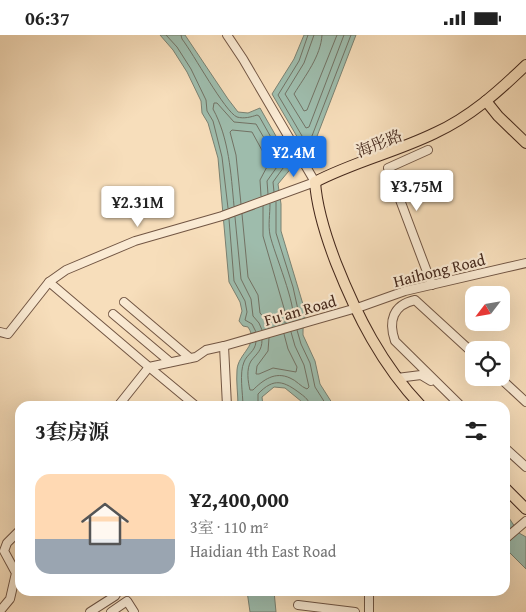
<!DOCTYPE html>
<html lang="zh">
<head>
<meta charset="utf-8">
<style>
	:root { --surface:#fff; --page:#f6f6f6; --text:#222; --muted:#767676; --accent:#1a73e8 }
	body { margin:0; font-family:"Gentium Book Plus","Noto Serif SC",serif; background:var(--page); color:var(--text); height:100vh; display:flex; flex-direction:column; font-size:19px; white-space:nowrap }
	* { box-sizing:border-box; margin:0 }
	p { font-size:16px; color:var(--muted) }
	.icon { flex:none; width:28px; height:28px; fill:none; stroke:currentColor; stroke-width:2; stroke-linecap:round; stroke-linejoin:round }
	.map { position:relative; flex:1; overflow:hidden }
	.drawer { position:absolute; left:15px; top:366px; width:495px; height:195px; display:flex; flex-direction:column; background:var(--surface); border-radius:15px; box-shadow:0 5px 20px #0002 }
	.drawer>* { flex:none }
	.needle { width:32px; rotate:239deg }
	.tools { position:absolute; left:465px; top:251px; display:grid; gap:10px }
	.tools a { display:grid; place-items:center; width:45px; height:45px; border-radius:10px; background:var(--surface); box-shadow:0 5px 20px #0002; font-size:25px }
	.price { position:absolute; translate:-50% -42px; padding:0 11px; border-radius:5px; background:#fff; color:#222; font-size:16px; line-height:32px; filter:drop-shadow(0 1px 2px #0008) }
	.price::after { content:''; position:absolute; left:50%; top:30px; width:15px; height:11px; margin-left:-8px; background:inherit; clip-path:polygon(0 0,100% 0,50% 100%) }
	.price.selected { background:var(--accent); color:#fff }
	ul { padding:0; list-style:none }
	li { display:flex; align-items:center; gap:15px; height:125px; padding:0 20px }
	li span { display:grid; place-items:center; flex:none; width:140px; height:100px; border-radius:15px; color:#555 }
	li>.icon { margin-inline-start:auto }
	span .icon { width:60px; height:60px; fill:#fffc; stroke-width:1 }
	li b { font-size:21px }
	h2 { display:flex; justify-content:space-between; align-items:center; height:60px; padding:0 20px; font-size:21px }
	.status { display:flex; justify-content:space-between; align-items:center; height:35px; padding:0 25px; background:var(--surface); direction:ltr }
	.status svg { height:14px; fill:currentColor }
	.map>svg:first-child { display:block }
	.water { fill:#9ebcac; stroke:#7a8172 }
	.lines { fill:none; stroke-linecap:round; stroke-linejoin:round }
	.shore { stroke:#727264; stroke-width:1 }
	.minor-casing { stroke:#725644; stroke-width:10 }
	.major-casing { stroke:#45281c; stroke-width:12 }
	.minor { stroke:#faead3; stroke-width:8 }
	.major { stroke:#f7debb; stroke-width:10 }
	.labels { text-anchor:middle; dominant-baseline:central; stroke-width:4.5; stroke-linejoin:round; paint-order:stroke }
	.street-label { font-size:16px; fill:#45281c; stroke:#faead3 }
</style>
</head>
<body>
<div class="status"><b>06:37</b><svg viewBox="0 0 49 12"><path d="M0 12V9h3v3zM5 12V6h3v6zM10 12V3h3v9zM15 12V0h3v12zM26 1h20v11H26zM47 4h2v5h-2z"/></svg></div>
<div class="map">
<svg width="526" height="577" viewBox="0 0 526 577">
	<rect width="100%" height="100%" fill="#f7debb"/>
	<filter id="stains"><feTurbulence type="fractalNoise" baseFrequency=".004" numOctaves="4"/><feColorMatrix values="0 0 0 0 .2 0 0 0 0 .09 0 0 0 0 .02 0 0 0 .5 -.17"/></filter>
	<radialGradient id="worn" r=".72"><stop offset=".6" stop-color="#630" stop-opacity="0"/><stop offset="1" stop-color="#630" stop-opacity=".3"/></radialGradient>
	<g class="water">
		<path d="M160 0H185L228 64 238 77 248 78 260 73 293 131 278 149 281 169V196L305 276C306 284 302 292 303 300L315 326 320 349 334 371H307L285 353 274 352 262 362 263 371H238C238 359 236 347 237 335 238 318 260 310 248 292L243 291 239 286 242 276 240 267 229 247 218 123 208 88 202 78 201 66 187 37 173 15Z"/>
		<path d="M304 0H356L309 122 272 59 294 24Z"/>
		<path d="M505 477 519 498 526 502V534L505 513Z"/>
		<path d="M247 556H274L276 577H250Z"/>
	</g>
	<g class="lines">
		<g class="shore">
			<path d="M166 0 177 12 191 34 206 65 207 76 213 86 222 122 228 173"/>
			<path d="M181 0 182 4C193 18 225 77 237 82 244 84 251 82 257 80L259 81 286 129 273 147 274 157"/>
			<path d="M308 0 299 26 278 60 305 106 308 107 310 106 351 0"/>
			<path d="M314 0 304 28 285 59 306 93 309 92 344 0"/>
			<path d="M322 0C321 21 305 41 294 59L304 76 307 75 337 0"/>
			<path d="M276 167V198L293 252 300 284"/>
			<path d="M241 169 236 120 230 97 232 95 252 97 269 128 260 145 261 161"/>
			<path d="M270 169C270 179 268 190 270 200 274 218 297 271 293 286"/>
			<path d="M234 171C231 139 229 103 213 74L214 68H217L234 87 256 89 279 129 267 146 268 159"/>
			<path d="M263 171V201L286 280 285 288"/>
			<path d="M242 179 248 242 258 260 260 278 266 285 269 293"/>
			<path d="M235 182 241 244 251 264 253 281 259 288 262 295"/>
			<path d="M229 184 234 246 245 266 247 277 245 285 252 289 256 297"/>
			<path d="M297 295 301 309 310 328 315 352 327 371"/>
			<path d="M269 303 268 316 257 331 256 339H259L273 333 296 337 297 332 288 314 284 299"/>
			<path d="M262 305C262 316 257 318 251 326 246 334 248 347 250 355H253C263 345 275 336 290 343 296 345 301 352 307 354L309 352 304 330 295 311 291 297"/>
			<path d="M243 371C243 359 239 338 244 327 247 319 255 317 256 307"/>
			<path d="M258 371V359C274 342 284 346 301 359 305 362 309 365 310 371"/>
		</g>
		<defs>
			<g id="minor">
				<path d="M428 115 388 133 432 250"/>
				<path d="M49 247 149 332 196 322 206 315 224 311"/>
				<path d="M124 267 190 323"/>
				<path d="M113 279 170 327"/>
				<path d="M0 297 8 299 49 247 66 235 135 206 222 181 315 147 243 24 227 0"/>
				<path d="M499 342 526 367"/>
				<path d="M397 343 421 340 431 346"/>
				<path d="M118 371 149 332 196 371"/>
				<path d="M227 371 224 311 360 272 405 256 526 228"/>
				<path d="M461 371 395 306C388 286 393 270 415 265L474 319"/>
				<path d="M505 413 526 432"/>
				<path d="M505 504 526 486"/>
				<path d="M369 556V577"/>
				<path d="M298 570 355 577"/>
				<path d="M0 576 10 564 16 538 4 516 7 508 20 495"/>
				<path d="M90 577 115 561 118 556"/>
				<path d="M111 577 127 566 134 577"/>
			</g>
			<g id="major">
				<path d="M486 66 498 81 526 108"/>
				<path d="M315 147C317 175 326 202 336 228 357 281 382 330 421 371"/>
				<path d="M315 147C353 127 396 117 435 98 470 82 498 57 526 30"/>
				<path d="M505 453 526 474"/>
			</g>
		</defs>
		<use href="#minor" class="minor-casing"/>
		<use href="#major" class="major-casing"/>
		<use href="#minor" class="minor"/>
		<use href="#major" class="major"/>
	</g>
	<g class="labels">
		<g class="street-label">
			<text transform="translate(379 108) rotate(-22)">海彤路</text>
			<text transform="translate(439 235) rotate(-14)">Haihong Road</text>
			<text transform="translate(300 275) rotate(-16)">Fu'an Road</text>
		</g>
	</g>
	<rect width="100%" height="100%" filter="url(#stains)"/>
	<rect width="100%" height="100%" fill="url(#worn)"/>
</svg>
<div class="tools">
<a><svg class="needle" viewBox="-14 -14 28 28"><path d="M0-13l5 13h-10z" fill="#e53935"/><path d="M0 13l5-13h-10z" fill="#767676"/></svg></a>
<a><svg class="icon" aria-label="locate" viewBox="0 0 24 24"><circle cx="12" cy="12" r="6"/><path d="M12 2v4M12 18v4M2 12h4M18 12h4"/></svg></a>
</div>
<b class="price selected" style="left:294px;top:143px">¥2.4M</b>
<b class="price" style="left:417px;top:177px">¥3.75M</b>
<b class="price" style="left:138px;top:193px">¥2.31M</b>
<section class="drawer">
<h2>3套房源<svg class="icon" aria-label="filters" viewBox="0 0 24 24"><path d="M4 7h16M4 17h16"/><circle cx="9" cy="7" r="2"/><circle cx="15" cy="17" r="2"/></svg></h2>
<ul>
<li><span style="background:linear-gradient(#ffd9b3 65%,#9aa5b1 0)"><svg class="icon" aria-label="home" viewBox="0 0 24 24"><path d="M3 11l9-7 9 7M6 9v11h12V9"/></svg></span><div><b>¥2,400,000</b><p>3室 · 110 m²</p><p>Haidian 4th East Road</p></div></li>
</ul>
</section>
</div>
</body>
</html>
